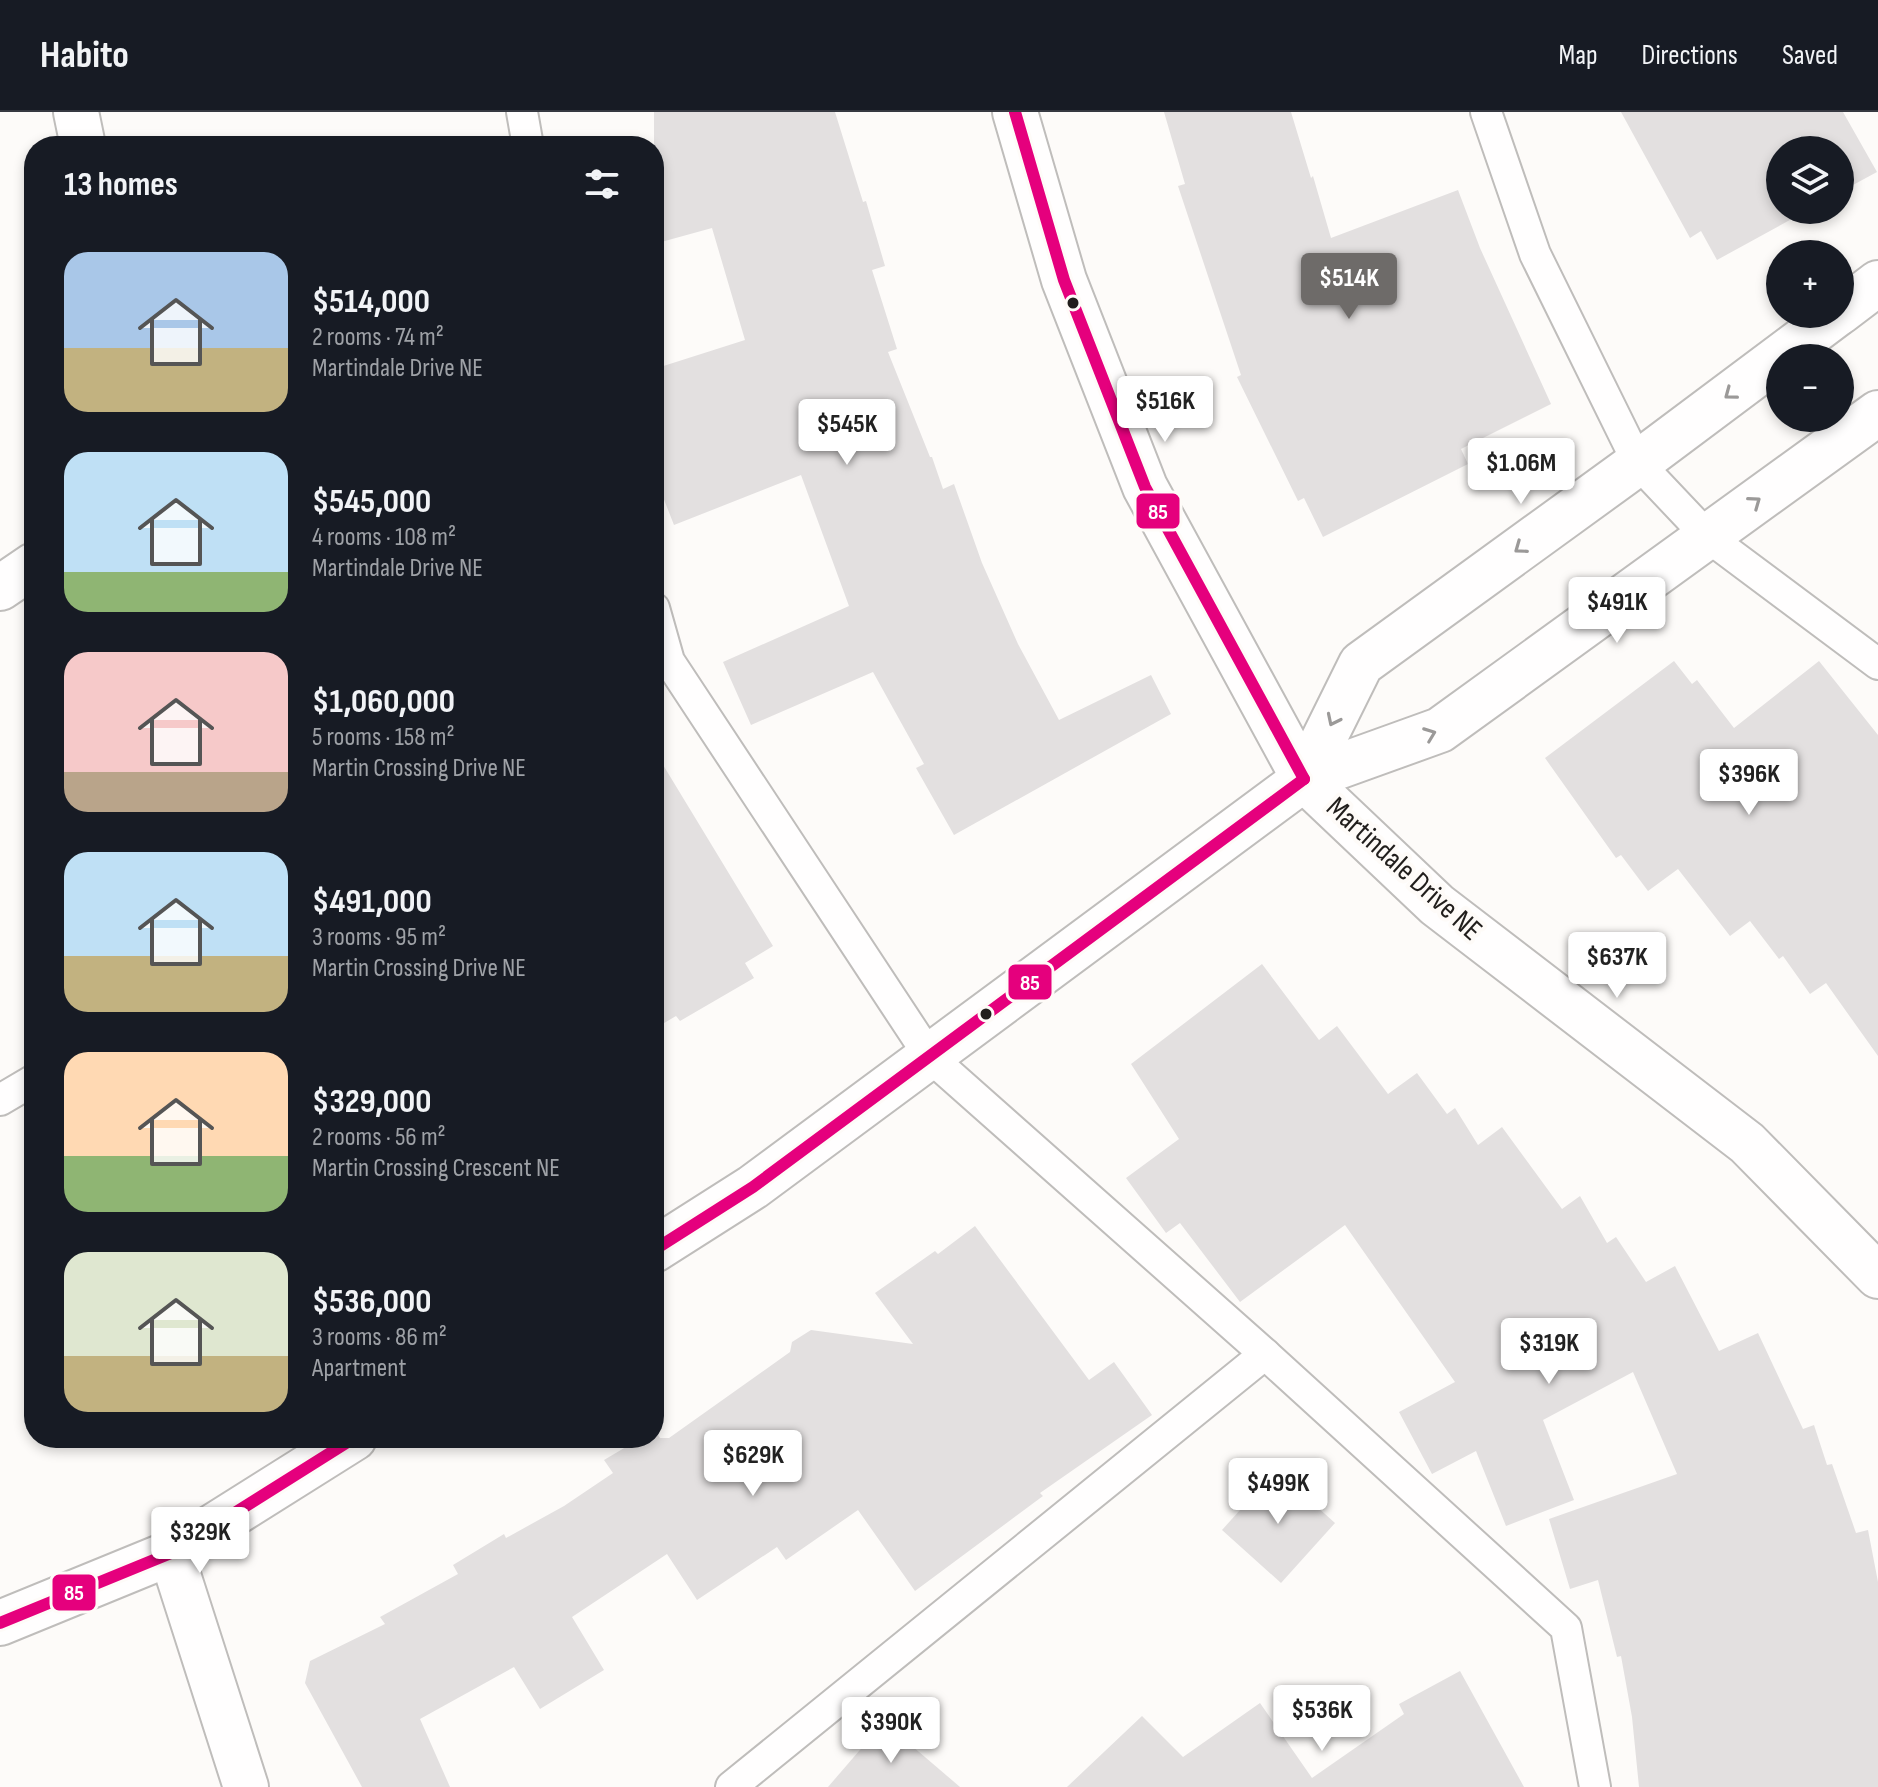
<!DOCTYPE html>
<html lang="en">
<head>
<meta charset="utf-8">
<style>
	:root { --surface:#171b24; --page:#242831; --text:#f1f3f6; --muted:#9ea1a6; --line:#363941; --accent:#6e6b69 }
	body { margin:0; font-family:"Sofia Sans Condensed",sans-serif; background:var(--page); color:var(--text); height:100vh; display:flex; flex-direction:column; font-size:30px; white-space:nowrap }
	* { box-sizing:border-box; margin:0 }
	p { font-size:26px; color:var(--muted) }
	.icon { flex:none; width:44px; height:44px; fill:none; stroke:currentColor; stroke-width:2; stroke-linecap:round; stroke-linejoin:round }
	.map { position:relative; flex:1; overflow:hidden }
	.side { position:absolute; left:24px; top:24px; width:640px; height:1312px; display:flex; flex-direction:column; background:var(--surface); border-radius:32px; box-shadow:0 4px 12px #0003 }
	.side>* { flex:none }
	.tools { position:absolute; left:1766px; top:24px; display:grid; gap:16px }
	.tools a { display:grid; place-items:center; width:88px; height:88px; border-radius:50%; background:var(--surface); box-shadow:0 4px 12px #0003; font-size:40px }
	.price { position:absolute; translate:-50% -68px; padding:0 18px; border-radius:8px; background:#fff; color:#222; font-size:26px; line-height:52px; filter:drop-shadow(0 2px 4px #0008) }
	.price::after { content:''; position:absolute; left:50%; top:48px; width:24px; height:18px; margin-left:-12px; background:inherit; clip-path:polygon(0 0,100% 0,50% 100%) }
	.price.selected { background:var(--accent); color:#fff }
	ul { padding:0; list-style:none }
	li { display:flex; align-items:center; gap:24px; height:200px; padding:0 40px }
	li span { display:grid; place-items:center; flex:none; width:224px; height:160px; border-radius:24px; color:#555 }
	li>.icon { margin-inline-start:auto }
	span .icon { width:96px; height:96px; fill:#fffc; stroke-width:1 }
	li b { font-size:34px }
	h2 { display:flex; justify-content:space-between; align-items:center; height:96px; padding:0 40px; font-size:34px }
	header { display:flex; align-items:center; gap:48px; box-sizing:border-box; height:112px; padding:0 40px; background:var(--surface); border-bottom:2px solid var(--line) }
	header strong { font-size:38px }
	nav { display:flex; gap:44px; margin-inline-start:auto; font-size:28px }
	.map>svg:first-child { display:block }
	.building { fill:#e3e0e0 }
	.lines { fill:none; stroke-linecap:round; stroke-linejoin:round }
	.service-casing { stroke:#bfbdbb; stroke-width:34 }
	.minor-casing { stroke:#bfbdbb; stroke-width:48 }
	.tertiary-casing { stroke:#bfbdbb; stroke-width:48 }
	.service { stroke:#fffefe; stroke-width:30 }
	.minor { stroke:#fffefe; stroke-width:44 }
	.tertiary { stroke:#fffefe; stroke-width:44 }
	.bus-1-casing { stroke:#fefbf8; stroke-width:18 }
	.bus-1 { stroke:#e5007d; stroke-width:12 }
	.oneway { stroke:#9b9998 }
	.bus-dot { fill:#211e1c; stroke:#fefbf8; stroke-width:3 }
	.labels { text-anchor:middle; dominant-baseline:central; stroke-width:8; stroke-linejoin:round; paint-order:stroke }
	.street-label { font-size:30px; fill:#211e1c; stroke:#fefbf8 }
	.line-badge { stroke:#fefbf8; stroke-width:3 }
	.badge-label { font-size:22px; text-anchor:middle; font-weight:bold; fill:#fff }
</style>
</head>
<body>
<header>
<strong>Habito</strong>
<nav><a>Map</a><a>Directions</a><a>Saved</a></nav>
</header>
<div class="map">
<svg width="1878" height="1675" viewBox="0 0 1878 1675">
	<rect width="100%" height="100%" fill="#fdfbf9"/>
	<g class="building">
		<path d="M654 0H835L863 90 866 89 885 154 872 158 897 237 888 240 930 345H932L943 377 954 372 982 451 1018 532 1059 608 1151 563 1171 602 954 723 916 656 924 652 873 560 751 613 723 550 849 494 801 363 674 413 654 362V257L745 228 712 116 654 132Z"/>
		<path d="M1164 0H1291L1311 66 1313 64 1331 126 1458 78 1480 136 1551 292 1461 337 1468 352 1323 425 1304 386 1298 389 1237 265 1241 263 1178 74 1185 72Z"/>
		<path d="M1621 0H1843L1877 60 1840 80V38H1780V98H1808L1717 148 1701 119 1690 126Z"/>
		<path d="M1674 549 1692 572 1697 568 1734 616 1819 549 1878 623V944L1826 871 1810 882 1783 844 1779 847 1750 809 1730 824 1678 757 1648 779 1621 743 1616 746 1545 646Z"/>
		<path d="M654 638 773 834 745 851 754 866 680 909 676 904 654 917Z"/>
		<path d="M1262 852 1319 928 1337 914 1388 982 1417 961 1447 1002 1455 996 1478 1033 1502 1015 1562 1097 1580 1084 1607 1131 1616 1125 1646 1170 1675 1154 1719 1239 1758 1221 1803 1317 1814 1313 1827 1353 1832 1352 1856 1421 1868 1418 1878 1470V1675H1639L1632 1605 1621 1544 1617 1545 1598 1468 1570 1477 1549 1407 1677 1362 1633 1260 1543 1308 1574 1388 1506 1414 1476 1339 1432 1362 1399 1300 1455 1270 1345 1113 1240 1190 1180 1111 1166 1121 1126 1066 1179 1027 1131 952Z"/>
		<path d="M975 1114 1089 1268 1114 1250 1152 1303 1040 1381 1043 1384 915 1479 858 1398 786 1448 777 1435 697 1488 667 1442 572 1505 604 1558 540 1597 514 1555 420 1607 450 1675H362L305 1571 310 1549 385 1512 380 1505 458 1462 453 1453 504 1422 506 1426 564 1394 613 1361 604 1348 641 1326H654L655 1318 660 1326H669L790 1240 792 1230 811 1218 913 1232 875 1181 935 1139 938 1142Z"/>
		<path d="M1276 1358 1335 1411 1281 1471 1222 1418Z"/>
		<path d="M1460 1559 1524 1675H1067L1142 1604 1183 1645 1260 1591 1312 1666 1404 1602 1399 1592Z"/>
		<path d="M884 1610 960 1675H828Z"/>
	</g>
	<g class="lines">
		<defs>
			<g id="service">
				<path d="M522 0 528 34"/>
				<path d="M1486 0 1535 142 1638 351 1708 425 1878 552"/>
				<path d="M654 496 669 549 930 945 1265 1242 731 1675"/>
				<path d="M0 988 34 968"/>
				<path d="M1265 1242 1566 1516 1595 1675"/>
			</g>
			<g id="minor">
				<path d="M76 0 83 34"/>
				<path d="M1840 200 1878 171"/>
				<path d="M0 476 34 453"/>
				<path d="M1304 667 1361 552 1638 351 1837 202"/>
				<path d="M1304 667 1440 618 1878 301"/>
				<path d="M171 1441 246 1675"/>
			</g>
			<g id="tertiary">
				<path d="M1015 0 1064 168 1145 375 1304 667 1437 793 1747 1031 1878 1164"/>
				<path d="M654 1138 753 1075 1304 667"/>
				<path d="M0 1511 171 1441 354 1326"/>
			</g>
		</defs>
		<use href="#service" class="service-casing"/>
		<use href="#minor" class="minor-casing"/>
		<use href="#tertiary" class="tertiary-casing"/>
		<use href="#service" class="service"/>
		<use href="#minor" class="minor"/>
		<use href="#tertiary" class="tertiary"/>
		<defs>
			<g id="bus-1">
				<path d="M1015 0 1064 168 1145 375 1304 667"/>
				<path d="M654 1138 753 1075 1304 667"/>
				<path d="M0 1511 171 1441 354 1326"/>
			</g>
		</defs>
		<use href="#bus-1" class="bus-1-casing"/>
		<use href="#bus-1" class="bus-1"/>
	</g>
	<defs><path id="oneway-chevron" d="M-2-3.5L2.5 0L-2 3.5" fill="none" stroke-width="1.6" stroke-linecap="round" stroke-linejoin="round" transform="scale(2)"/></defs>
	<g class="oneway">
		<use href="#oneway-chevron" transform="translate(1730 282) rotate(143)"/>
		<use href="#oneway-chevron" transform="translate(1755 390) rotate(-36)"/>
		<use href="#oneway-chevron" transform="translate(1520 436) rotate(144)"/>
		<use href="#oneway-chevron" transform="translate(1333 608) rotate(116)"/>
		<use href="#oneway-chevron" transform="translate(1430 622) rotate(-21)"/>
	</g>
	<g class="bus-dot">
		<circle cx="1073" cy="191" r="7"/>
		<circle cx="986" cy="902" r="7"/>
	</g>
	<g class="labels">
		<g class="street-label">
			<text transform="translate(1404 757) rotate(42)">Martindale Drive NE</text>
		</g>
	</g>
	<g class="line-badge">
		<rect x="1135" y="380" width="46" height="38" rx="8" fill="#e5007d"/>
		<rect x="1007" y="851" width="46" height="38" rx="8" fill="#e5007d"/>
		<rect x="51" y="1461" width="46" height="39" rx="8" fill="#e5007d"/>
	</g>
	<g class="badge-label">
		<text x="1158" y="407">85</text>
		<text x="1030" y="878">85</text>
		<text x="74" y="1488">85</text>
	</g>
</svg>
<div class="tools">
<a><svg class="icon" aria-label="layers" viewBox="0 0 24 24"><path d="M12 4l9 5-9 5-9-5zM3 14l9 5 9-5"/></svg></a>
<a>+</a>
<a>−</a>
</div>
<b class="price selected" style="left:1349px;top:209px">$514K</b>
<b class="price" style="left:1165px;top:332px">$516K</b>
<b class="price" style="left:847px;top:355px">$545K</b>
<b class="price" style="left:1521px;top:394px">$1.06M</b>
<b class="price" style="left:1617px;top:533px">$491K</b>
<b class="price" style="left:1749px;top:705px">$396K</b>
<b class="price" style="left:1617px;top:888px">$637K</b>
<b class="price" style="left:1549px;top:1274px">$319K</b>
<b class="price" style="left:753px;top:1386px">$629K</b>
<b class="price" style="left:1278px;top:1414px">$499K</b>
<b class="price" style="left:200px;top:1463px">$329K</b>
<b class="price" style="left:1322px;top:1641px">$536K</b>
<b class="price" style="left:891px;top:1653px">$390K</b>
<section class="side">
<h2>13 homes<svg class="icon" aria-label="filters" viewBox="0 0 24 24"><path d="M4 7h16M4 17h16"/><circle cx="9" cy="7" r="2"/><circle cx="15" cy="17" r="2"/></svg></h2>
<ul>
<li><span style="background:linear-gradient(#a9c7e8 60%,#c2b280 0)"><svg class="icon" aria-label="home" viewBox="0 0 24 24"><path d="M3 11l9-7 9 7M6 9v11h12V9"/></svg></span><div><b>$514,000</b><p>2 rooms · 74 m²</p><p>Martindale Drive NE</p></div></li>
<li><span style="background:linear-gradient(#bfe0f5 75%,#8fb573 0)"><svg class="icon" aria-label="home" viewBox="0 0 24 24"><path d="M3 11l9-7 9 7M6 9v11h12V9"/></svg></span><div><b>$545,000</b><p>4 rooms · 108 m²</p><p>Martindale Drive NE</p></div></li>
<li><span style="background:linear-gradient(#f6c9c9 75%,#b9a48a 0)"><svg class="icon" aria-label="home" viewBox="0 0 24 24"><path d="M3 11l9-7 9 7M6 9v11h12V9"/></svg></span><div><b>$1,060,000</b><p>5 rooms · 158 m²</p><p>Martin Crossing Drive NE</p></div></li>
<li><span style="background:linear-gradient(#bfe0f5 65%,#c2b280 0)"><svg class="icon" aria-label="home" viewBox="0 0 24 24"><path d="M3 11l9-7 9 7M6 9v11h12V9"/></svg></span><div><b>$491,000</b><p>3 rooms · 95 m²</p><p>Martin Crossing Drive NE</p></div></li>
<li><span style="background:linear-gradient(#ffd9b3 65%,#8fb573 0)"><svg class="icon" aria-label="home" viewBox="0 0 24 24"><path d="M3 11l9-7 9 7M6 9v11h12V9"/></svg></span><div><b>$329,000</b><p>2 rooms · 56 m²</p><p>Martin Crossing Crescent NE</p></div></li>
<li><span style="background:linear-gradient(#dfe7d0 65%,#c2b280 0)"><svg class="icon" aria-label="home" viewBox="0 0 24 24"><path d="M3 11l9-7 9 7M6 9v11h12V9"/></svg></span><div><b>$536,000</b><p>3 rooms · 86 m²</p><p>Apartment</p></div></li>
</ul>
</section>
</div>
</body>
</html>
